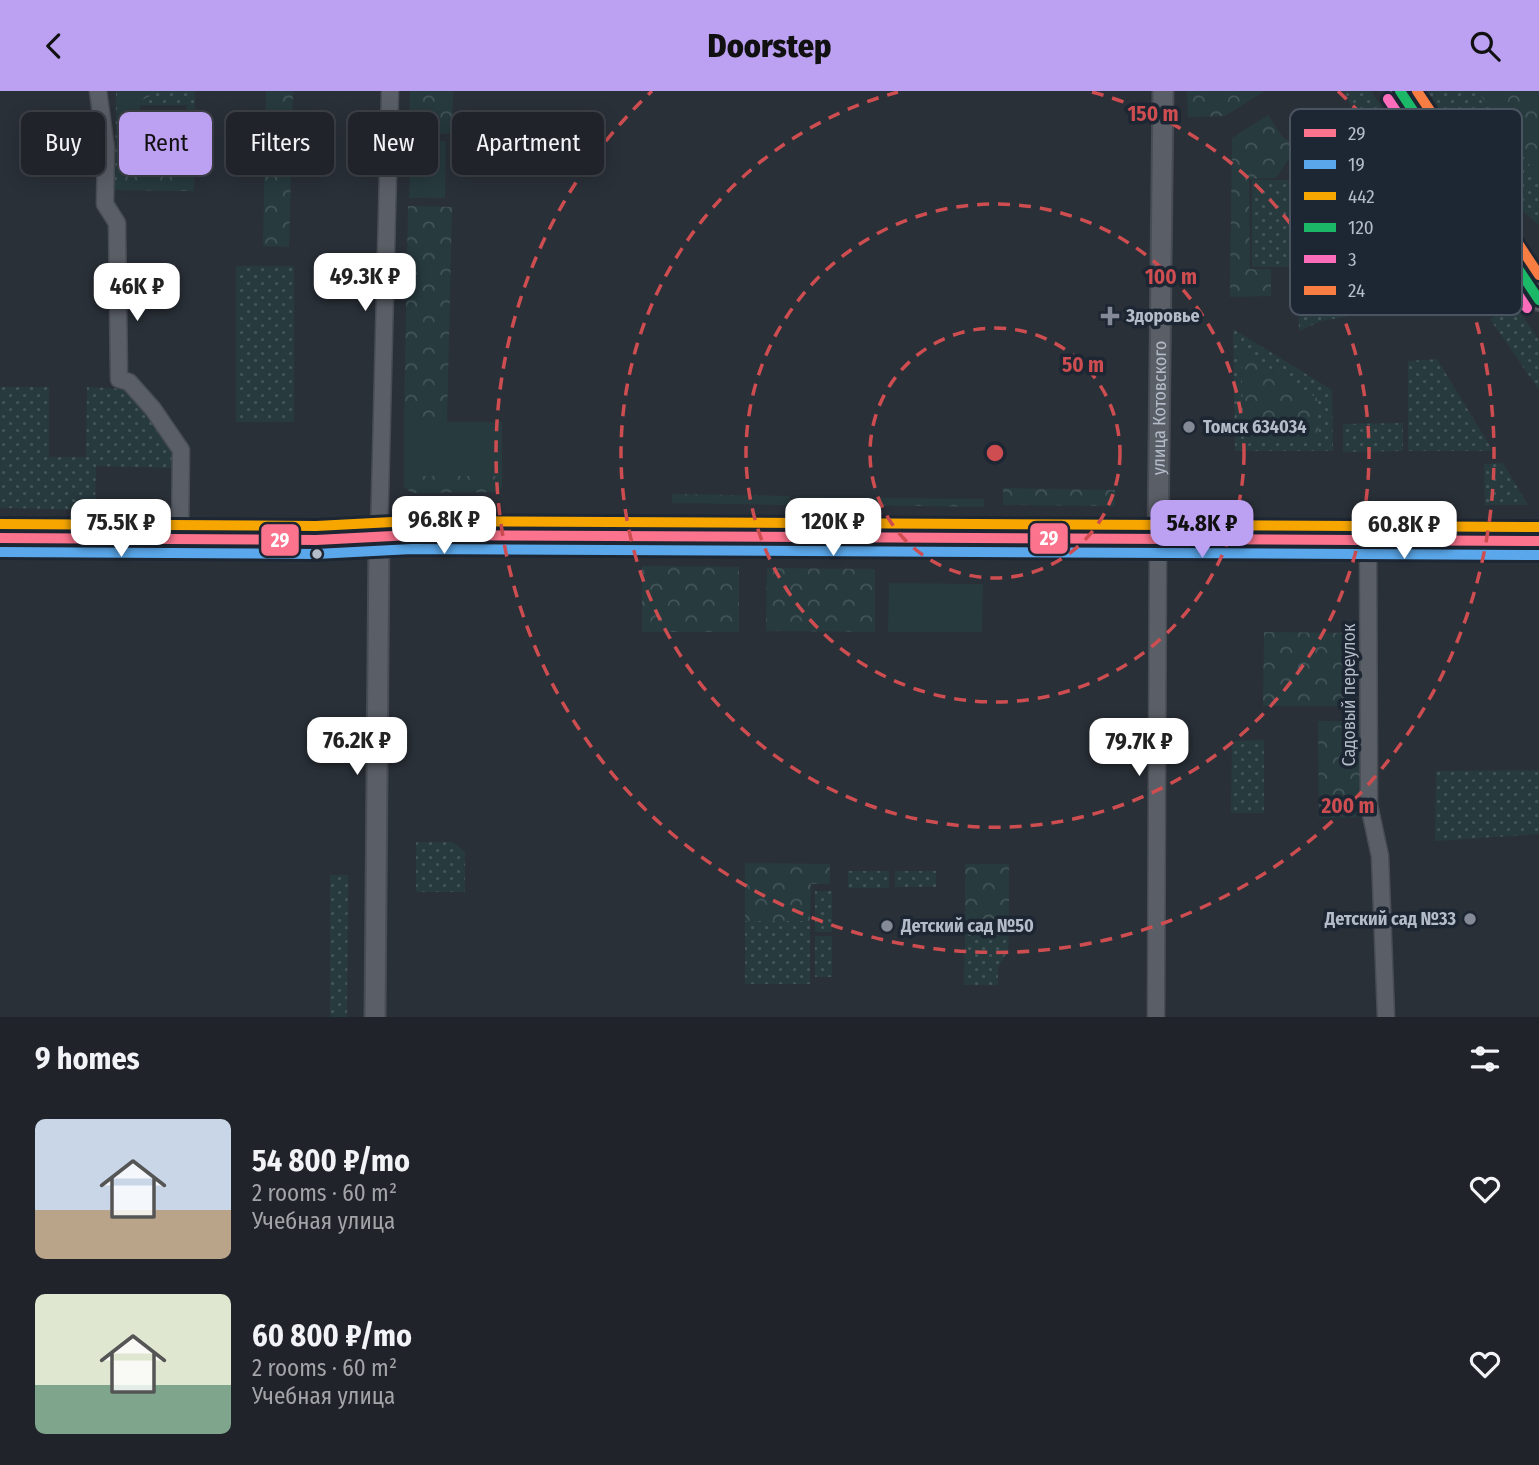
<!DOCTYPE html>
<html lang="en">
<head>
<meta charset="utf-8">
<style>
	:root { --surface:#20242a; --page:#282c32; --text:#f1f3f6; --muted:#a2a4a8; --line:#3d4147; --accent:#bca0f2 }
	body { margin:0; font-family:"Fira Sans Condensed",sans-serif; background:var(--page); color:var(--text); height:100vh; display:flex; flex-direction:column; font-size:26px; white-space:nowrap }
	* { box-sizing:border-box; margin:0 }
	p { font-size:23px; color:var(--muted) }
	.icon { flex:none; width:38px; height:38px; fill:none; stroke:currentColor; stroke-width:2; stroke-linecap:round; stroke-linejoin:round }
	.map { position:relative; height:926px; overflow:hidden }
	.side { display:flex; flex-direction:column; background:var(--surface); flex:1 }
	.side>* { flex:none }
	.top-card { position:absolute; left:21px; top:21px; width:700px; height:63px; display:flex; gap:14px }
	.price { position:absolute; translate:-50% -60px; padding:0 16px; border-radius:14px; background:#fff; color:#222; font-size:23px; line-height:46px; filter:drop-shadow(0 2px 4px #0008) }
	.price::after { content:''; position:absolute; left:50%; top:42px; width:21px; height:16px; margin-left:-10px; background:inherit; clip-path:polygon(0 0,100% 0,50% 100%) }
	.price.on { background:var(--accent); color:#111 }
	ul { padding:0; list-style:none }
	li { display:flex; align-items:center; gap:21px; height:175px; padding:0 35px }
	li span { display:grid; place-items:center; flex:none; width:196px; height:140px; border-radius:10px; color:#555 }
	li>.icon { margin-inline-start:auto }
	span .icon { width:84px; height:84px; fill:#fffc; stroke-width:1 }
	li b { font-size:30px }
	h2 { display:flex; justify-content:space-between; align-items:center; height:84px; padding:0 35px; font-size:30px }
	.pill { padding:0 24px; border-radius:10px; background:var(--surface); box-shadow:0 4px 18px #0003,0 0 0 2px var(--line); font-size:24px; line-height:63px }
	.pill.on { background:var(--accent); color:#111 }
	header { display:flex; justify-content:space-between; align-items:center; height:91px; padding:0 35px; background:var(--accent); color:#111; font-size:32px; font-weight:800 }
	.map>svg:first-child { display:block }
	.grass { fill:url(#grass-dots); fill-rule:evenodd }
	.forest { fill:url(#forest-crowns) }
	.pitch { fill:#273a3e }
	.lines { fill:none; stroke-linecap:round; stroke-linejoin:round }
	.minor-casing { stroke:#484c53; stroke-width:19 }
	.tertiary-casing { stroke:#484c53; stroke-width:23 }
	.secondary-casing { stroke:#484c53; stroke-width:24 }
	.minor { stroke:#5a5e66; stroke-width:16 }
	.tertiary { stroke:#5a5e66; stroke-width:19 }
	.secondary { stroke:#595d64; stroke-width:21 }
	.bus-1-casing { stroke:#1d2633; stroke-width:16 }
	.bus-2-casing { stroke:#1d2633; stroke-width:16 }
	.bus-3-casing { stroke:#1d2633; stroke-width:16 }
	.bus-4-casing { stroke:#1d2633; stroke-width:16 }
	.bus-5-casing { stroke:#1d2633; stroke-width:16 }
	.bus-6-casing { stroke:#1d2633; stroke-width:16 }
	.bus-1 { stroke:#fc738d; stroke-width:10 }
	.bus-2 { stroke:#5aa8eb; stroke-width:10 }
	.bus-3 { stroke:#f7a600; stroke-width:10 }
	.bus-4 { stroke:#1ab867; stroke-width:10 }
	.bus-5 { stroke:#fb6dba; stroke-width:10 }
	.bus-6 { stroke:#f77d43; stroke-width:10 }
	.ring { fill:none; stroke:#ce4d50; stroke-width:3.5; stroke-dasharray:12 9 }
	.poi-dot { fill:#848b96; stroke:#1d2633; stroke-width:2.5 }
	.bus-dot { fill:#b4bcc9; stroke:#1d2633; stroke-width:2.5 }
	.labels { text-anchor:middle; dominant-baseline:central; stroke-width:7; stroke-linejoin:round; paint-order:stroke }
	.poi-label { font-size:18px; font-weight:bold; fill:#b4bcc9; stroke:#1d2633; text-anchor:start }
	.street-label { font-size:18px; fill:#b4bcc9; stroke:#1d2633 }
	.key { fill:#1d2633; stroke:#4a5360; stroke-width:2 }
	.key-label { font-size:19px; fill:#b4bcc9 }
	.centre { fill:#ce4d50; stroke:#1d2633; stroke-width:3.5 }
	.ring-label { font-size:21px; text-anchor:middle; font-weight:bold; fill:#ce4d50; stroke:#1d2633; stroke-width:7; stroke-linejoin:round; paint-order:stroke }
	.line-badge { stroke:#1d2633; stroke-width:2.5 }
	.badge-label { font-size:19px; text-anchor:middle; font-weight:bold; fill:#fff }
</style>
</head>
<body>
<header><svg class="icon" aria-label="back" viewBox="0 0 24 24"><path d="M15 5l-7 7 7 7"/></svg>Doorstep<svg class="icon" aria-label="search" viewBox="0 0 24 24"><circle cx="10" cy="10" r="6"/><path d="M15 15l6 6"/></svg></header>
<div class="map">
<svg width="1539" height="926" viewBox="0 0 1539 926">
	<defs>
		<pattern id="grass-dots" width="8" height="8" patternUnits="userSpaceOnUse" patternTransform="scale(1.75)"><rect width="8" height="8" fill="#273a3e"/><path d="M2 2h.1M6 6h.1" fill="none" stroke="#445559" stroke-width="1.8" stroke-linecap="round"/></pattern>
		<pattern id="forest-crowns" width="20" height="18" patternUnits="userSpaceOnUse" patternTransform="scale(1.75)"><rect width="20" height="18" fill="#273a3e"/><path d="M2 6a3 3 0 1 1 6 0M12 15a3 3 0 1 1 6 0" fill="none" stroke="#445559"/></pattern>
	</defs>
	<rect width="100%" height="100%" fill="#2a3038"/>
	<g class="grass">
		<path d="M116 0H195L194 100 115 99ZM140 14H187V61H139Z"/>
		<path d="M1342 0H1371L1499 197 1479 210Z"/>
		<path d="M1427 0H1539V134L1490 93Z"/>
		<path d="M1308 61 1404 216 1321 230 1299 240 1297 87Z"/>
		<rect x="1252" y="89" width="44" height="87"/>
		<rect x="236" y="175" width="58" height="156"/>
		<path d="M1514 212 1539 249V299L1490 228Z"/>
		<path d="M1233 238 1332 299 1333 360H1235Z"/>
		<path d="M1437 268 1493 360H1408V270Z"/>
		<path d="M0 296H49V366H86L87 296 126 298C146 318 173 347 174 377L96 375 95 419 0 417Z"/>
		<path d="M1403 332V360L1343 361V333Z"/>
		<path d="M1503 372 1528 414H1485L1484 373Z"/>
		<path d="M1264 649V722H1231L1232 650Z"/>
		<path d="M1539 679V743L1435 750 1436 680Z"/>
		<path d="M416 751H453L465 761V801H416Z"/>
		<rect x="848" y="780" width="41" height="17"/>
		<rect x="895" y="780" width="41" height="16"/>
		<path d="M330 784H348L347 926H330Z"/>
		<rect x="815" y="800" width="17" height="41"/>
		<rect x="745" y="830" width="65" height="63"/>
		<path d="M965 840 1009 841 1008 860 998 876V894H964Z"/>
		<rect x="815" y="845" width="17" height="41"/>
	</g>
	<g class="forest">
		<path d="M126 0H153L152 4 138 11 132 27H123C115 16 119 10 126 0Z"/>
		<path d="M266 0H293L289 156 263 155Z"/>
		<path d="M410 0H453L452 43 409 42Z"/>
		<path d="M1187 0H1262L1263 1 1225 25 1188 26Z"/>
		<path d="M1478 0H1539V88Z"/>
		<path d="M1268 24 1284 48 1300 51 1276 87 1249 88 1250 178H1271V205L1230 206 1232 47Z"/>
		<path d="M190 38 195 41 194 100 115 99C115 83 124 84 126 68L119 61V53L122 49 127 48 139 54 140 61H159V76H166L167 61H187V40Z"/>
		<path d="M408 115 452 116 447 331H404Z"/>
		<path d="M1241 259 1317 307 1319 351 1244 350Z"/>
		<path d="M404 385H502V396L499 400 494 401 412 402 404 396Z"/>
		<path d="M1003 397 1115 399V415L1003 414Z"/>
		<path d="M672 403 790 405V414L672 412Z"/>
		<path d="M799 406 984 408V416L799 413Z"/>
		<path d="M642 475 739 476V541H642Z"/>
		<path d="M767 477 875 478V541L766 540Z"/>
		<path d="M1264 541 1354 542 1353 615H1263Z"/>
		<path d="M1318 630H1361L1362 726 1319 727Z"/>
		<path d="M745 772 830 773V793H811L810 830H745Z"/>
		<path d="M965 773H1009V841L965 840Z"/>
	</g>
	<g class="pitch">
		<path d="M411 49 446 50 445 107H409Z"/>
		<rect x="404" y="331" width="98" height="54"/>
		<path d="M889 492 983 493 982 541H888Z"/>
	</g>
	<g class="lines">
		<defs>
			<g id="minor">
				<path d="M98 0 106 57 105 113 117 132 119 288 129 291 153 318 181 359 180 448"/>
				<path d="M379 446 390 0"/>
				<path d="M1368 449 1369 714 1380 765 1386 926"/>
				<path d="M1156 926 1158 448"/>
			</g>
			<g id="tertiary">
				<path id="s1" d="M1158 448 1163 0"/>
				<path d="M375 926 379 446"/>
			</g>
			<g id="secondary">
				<path d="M1400 0 1539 209"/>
				<path d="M0 447 316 449 412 444 1539 450"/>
			</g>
		</defs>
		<use href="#minor" class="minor-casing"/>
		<use href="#tertiary" class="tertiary-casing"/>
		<use href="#secondary" class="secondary-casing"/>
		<use href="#minor" class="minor"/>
		<use href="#tertiary" class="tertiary"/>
		<use href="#secondary" class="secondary"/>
		<defs>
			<path id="bus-1" d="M0 447 316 449 412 444 1539 450"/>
			<path id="bus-2" d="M0 461 316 463 412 458 1539 464"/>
			<path id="bus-3" d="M0 433 316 435 412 430 1539 436"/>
			<path id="bus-4" d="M1400 0 1539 209"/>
			<path id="bus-5" d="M1388 8 1527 217"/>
			<path id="bus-6" d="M1417 0 1539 184"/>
		</defs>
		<use href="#bus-1" class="bus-1-casing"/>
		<use href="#bus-2" class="bus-2-casing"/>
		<use href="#bus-3" class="bus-3-casing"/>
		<use href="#bus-4" class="bus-4-casing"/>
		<use href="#bus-5" class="bus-5-casing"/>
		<use href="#bus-6" class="bus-6-casing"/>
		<use href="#bus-1" class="bus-1"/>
		<use href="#bus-2" class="bus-2"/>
		<use href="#bus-3" class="bus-3"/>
		<use href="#bus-4" class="bus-4"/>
		<use href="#bus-5" class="bus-5"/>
		<use href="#bus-6" class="bus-6"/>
	</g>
	<g class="ring">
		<circle cx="995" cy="362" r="125"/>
		<circle cx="995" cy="362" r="249"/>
		<path d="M1092 1A374 374 0 1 1 898 1"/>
		<path d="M1338 0A499 499 0 1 1 652 0"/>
	</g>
	<g class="poi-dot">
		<path d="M1106.5 214.5h7v7h7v7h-7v7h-7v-7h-7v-7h7z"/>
		<circle cx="1189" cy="336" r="7"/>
		<circle cx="1470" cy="828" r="7"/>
		<circle cx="887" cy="835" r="7"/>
	</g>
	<circle class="bus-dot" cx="317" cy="463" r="6"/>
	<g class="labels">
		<g class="poi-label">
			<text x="1126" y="225">Здоровье</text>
			<text x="1203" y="336">Томск 634034</text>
			<text x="1456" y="828" text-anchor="end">Детский сад №33</text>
			<text x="901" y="835">Детский сад №50</text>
		</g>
		<g class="street-label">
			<text stroke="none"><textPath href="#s1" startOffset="131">улица Котовского</textPath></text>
			<text transform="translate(1349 604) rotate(-90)">Садовый переулок</text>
		</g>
	</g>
	<rect x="1290" y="18" width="232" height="206" rx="10" class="key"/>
	<rect x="1304" y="38" width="32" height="8" fill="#fc738d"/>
	<rect x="1304" y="69" width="32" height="9" fill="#5aa8eb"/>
	<rect x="1304" y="101" width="32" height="8" fill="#f7a600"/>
	<rect x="1304" y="132" width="32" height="9" fill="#1ab867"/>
	<rect x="1304" y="164" width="32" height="8" fill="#fb6dba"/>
	<rect x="1304" y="195" width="32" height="9" fill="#f77d43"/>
	<g class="key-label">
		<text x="1348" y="49">29</text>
		<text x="1348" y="80">19</text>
		<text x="1348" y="112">442</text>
		<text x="1348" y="143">120</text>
		<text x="1348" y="175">3</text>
		<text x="1348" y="206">24</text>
	</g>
	<circle cx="995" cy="362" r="10" class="centre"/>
	<g class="ring-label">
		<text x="1153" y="30">150 m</text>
		<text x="1171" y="193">100 m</text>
		<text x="1083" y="281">50 m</text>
		<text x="1348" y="722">200 m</text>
	</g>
	<g class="line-badge">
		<rect x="1029" y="431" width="40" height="33" rx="7" fill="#fc738d"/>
		<rect x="260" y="432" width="40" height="34" rx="7" fill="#fc738d"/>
	</g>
	<g class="badge-label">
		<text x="1049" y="454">29</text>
		<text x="280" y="456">29</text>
	</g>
</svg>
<b class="price" style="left:365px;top:222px">49.3K ₽</b>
<b class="price" style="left:137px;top:232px">46K ₽</b>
<b class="price" style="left:444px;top:465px">96.8K ₽</b>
<b class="price" style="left:833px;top:467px">120K ₽</b>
<b class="price" style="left:121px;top:468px">75.5K ₽</b>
<b class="price on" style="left:1202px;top:469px">54.8K ₽</b>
<b class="price" style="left:1404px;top:470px">60.8K ₽</b>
<b class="price" style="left:357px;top:686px">76.2K ₽</b>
<b class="price" style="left:1139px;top:687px">79.7K ₽</b>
<div class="top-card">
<a class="pill">Buy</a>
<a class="pill on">Rent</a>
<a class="pill">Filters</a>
<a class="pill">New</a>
<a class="pill">Apartment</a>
</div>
</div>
<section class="side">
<h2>9 homes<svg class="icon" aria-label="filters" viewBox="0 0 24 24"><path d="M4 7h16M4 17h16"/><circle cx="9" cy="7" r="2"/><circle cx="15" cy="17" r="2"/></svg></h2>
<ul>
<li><span style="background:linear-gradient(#c9d6e8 65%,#b9a48a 0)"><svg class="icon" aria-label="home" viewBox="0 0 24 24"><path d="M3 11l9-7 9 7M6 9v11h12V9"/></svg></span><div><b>54 800 ₽/mo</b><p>2 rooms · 60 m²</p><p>Учебная улица</p></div><svg class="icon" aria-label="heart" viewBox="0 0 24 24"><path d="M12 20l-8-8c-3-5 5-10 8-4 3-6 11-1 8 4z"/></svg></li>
<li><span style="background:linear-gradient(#dfe7d0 65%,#7fa58c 0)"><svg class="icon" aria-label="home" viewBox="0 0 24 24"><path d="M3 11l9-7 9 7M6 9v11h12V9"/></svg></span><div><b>60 800 ₽/mo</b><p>2 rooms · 60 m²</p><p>Учебная улица</p></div><svg class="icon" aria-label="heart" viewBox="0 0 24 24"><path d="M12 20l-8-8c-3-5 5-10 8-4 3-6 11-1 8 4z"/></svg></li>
</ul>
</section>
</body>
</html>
